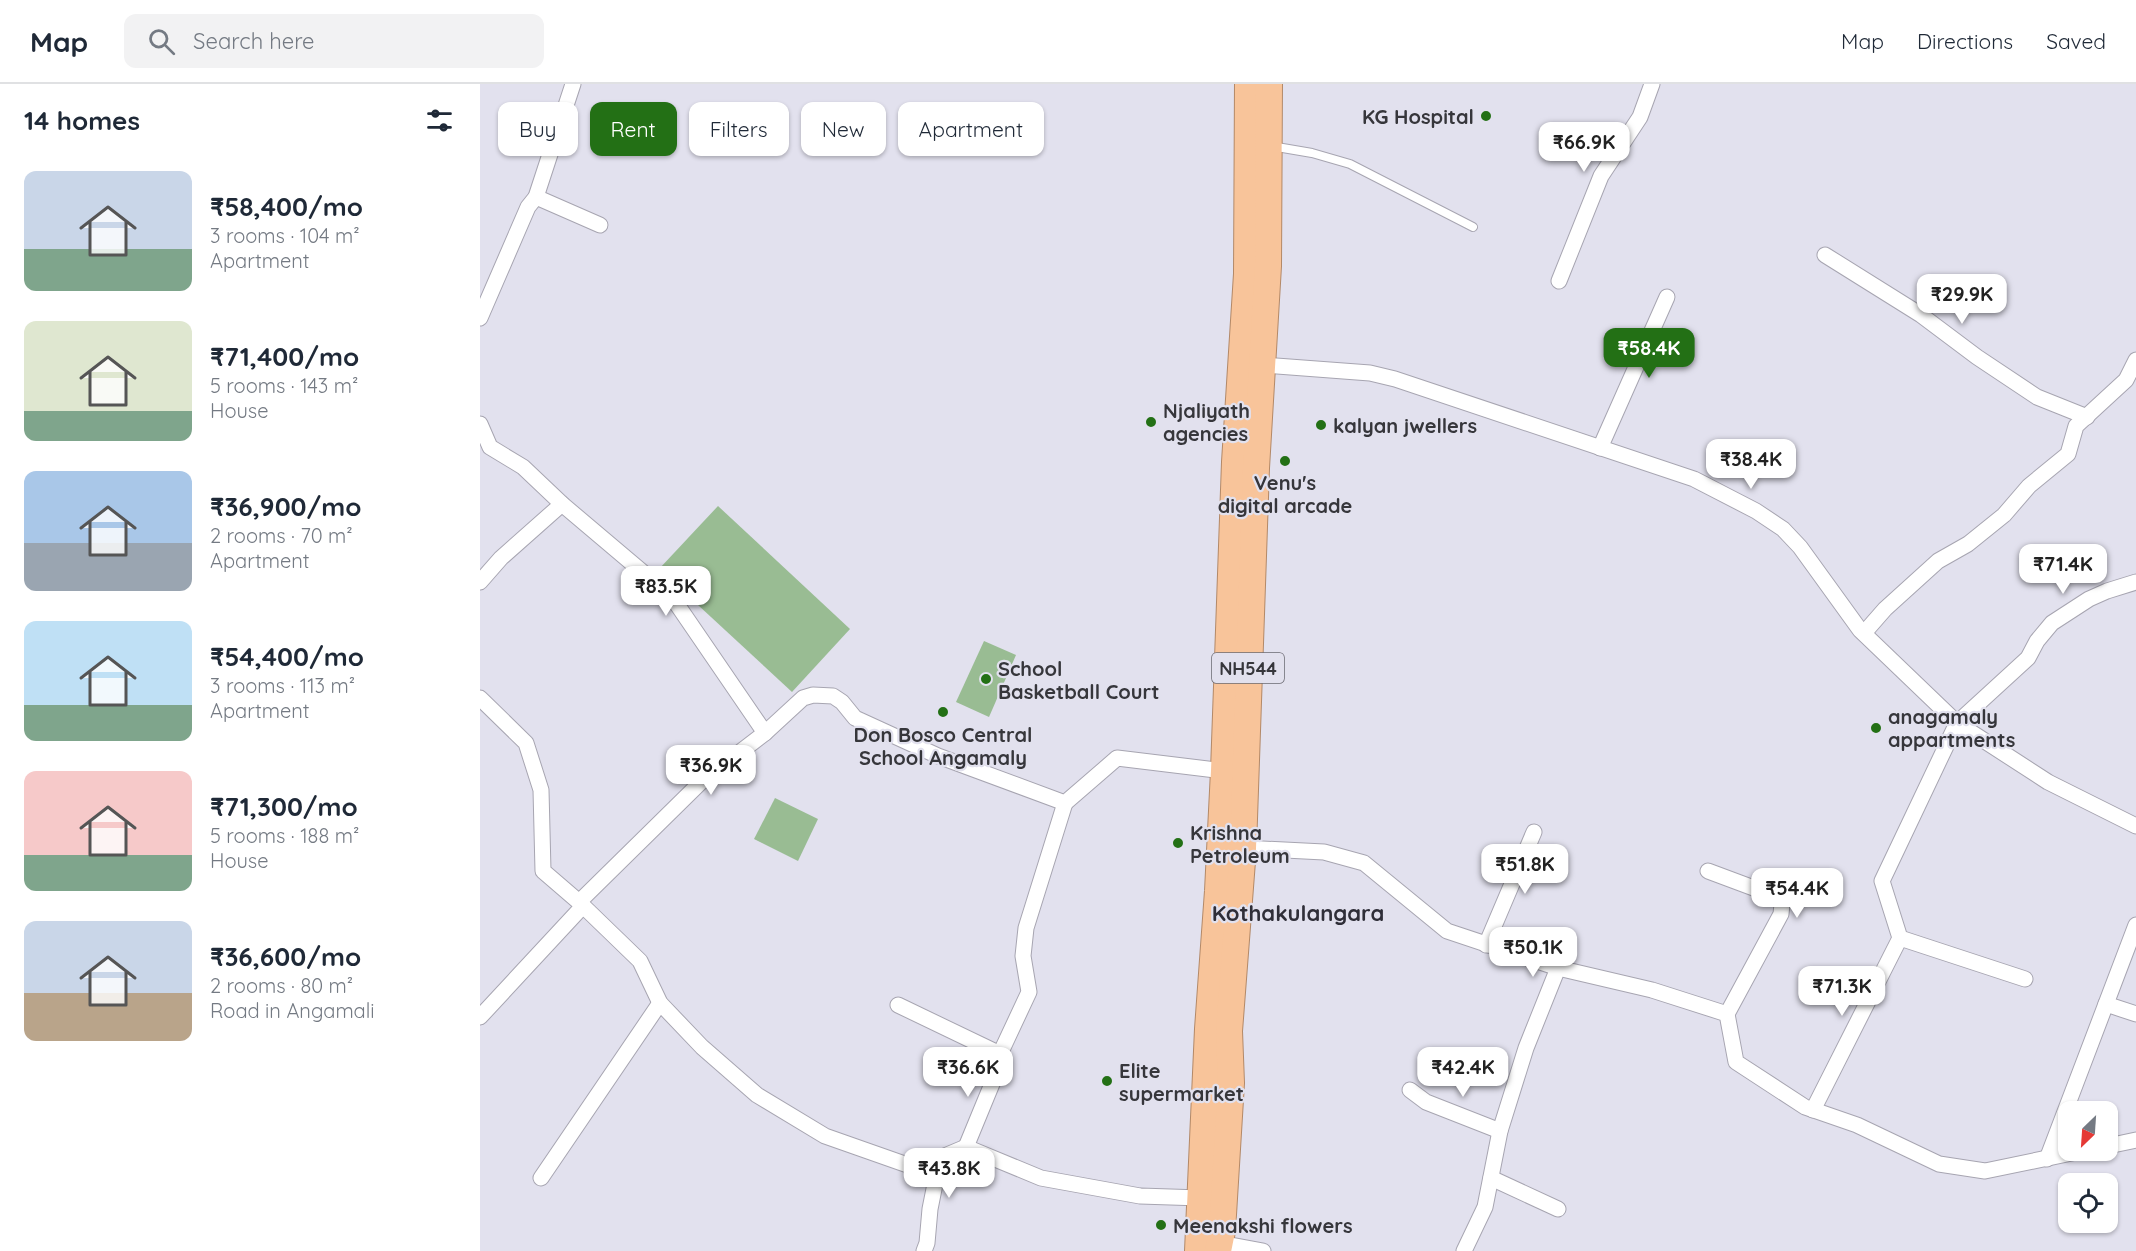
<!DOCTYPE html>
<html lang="en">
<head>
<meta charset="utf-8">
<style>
	:root { --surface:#fff; --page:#f2f2f3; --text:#1f2937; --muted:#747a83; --line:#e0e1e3; --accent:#237015 }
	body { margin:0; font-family:Quicksand,sans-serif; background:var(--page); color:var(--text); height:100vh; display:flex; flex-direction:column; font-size:22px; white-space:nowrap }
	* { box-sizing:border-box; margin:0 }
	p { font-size:20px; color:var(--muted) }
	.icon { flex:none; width:33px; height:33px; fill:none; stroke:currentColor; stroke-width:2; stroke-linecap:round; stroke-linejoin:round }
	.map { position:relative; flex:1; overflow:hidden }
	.side { display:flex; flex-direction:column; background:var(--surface); width:480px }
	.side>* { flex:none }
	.banner { position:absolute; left:18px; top:18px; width:570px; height:54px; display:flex; gap:12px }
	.needle { width:39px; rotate:205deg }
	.tools { position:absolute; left:1578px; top:1017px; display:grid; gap:12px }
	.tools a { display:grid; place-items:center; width:60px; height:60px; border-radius:12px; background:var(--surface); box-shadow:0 2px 4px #0004; font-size:30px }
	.price { position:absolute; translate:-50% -51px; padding:0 14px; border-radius:12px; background:#fff; color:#222; font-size:20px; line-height:39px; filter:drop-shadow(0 2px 3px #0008) }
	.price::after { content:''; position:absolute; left:50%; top:36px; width:18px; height:14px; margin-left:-9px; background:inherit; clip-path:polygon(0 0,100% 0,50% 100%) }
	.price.selected { background:var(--accent); color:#fff }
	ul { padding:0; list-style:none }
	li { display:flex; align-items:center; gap:18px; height:150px; padding:0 24px }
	li span { display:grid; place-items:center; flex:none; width:168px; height:120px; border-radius:12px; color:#555 }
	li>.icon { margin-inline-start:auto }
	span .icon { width:72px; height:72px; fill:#fffc; stroke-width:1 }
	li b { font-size:26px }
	h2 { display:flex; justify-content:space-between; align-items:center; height:72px; padding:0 24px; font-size:26px }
	.pill { padding:0 21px; border-radius:12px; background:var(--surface); box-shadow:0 2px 4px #0004; font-size:21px; line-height:54px }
	.pill.selected { background:var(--accent); color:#fff }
	header { display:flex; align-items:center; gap:36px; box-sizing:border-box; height:84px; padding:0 30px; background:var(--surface); border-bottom:2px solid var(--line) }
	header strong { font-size:28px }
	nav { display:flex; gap:33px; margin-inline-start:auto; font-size:21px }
	.search { width:420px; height:54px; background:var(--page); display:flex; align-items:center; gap:15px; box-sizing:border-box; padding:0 21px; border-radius:12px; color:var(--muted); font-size:22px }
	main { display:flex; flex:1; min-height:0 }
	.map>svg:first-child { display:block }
	.green { fill:#99bc93 }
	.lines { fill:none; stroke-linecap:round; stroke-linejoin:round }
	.service-casing { stroke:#a7a5b1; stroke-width:10 }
	.minor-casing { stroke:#a7a5b1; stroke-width:17 }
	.trunk-casing { stroke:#b38968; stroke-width:28 }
	.service { stroke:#fff; stroke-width:8 }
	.minor { stroke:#fff; stroke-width:15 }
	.trunk { stroke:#f8c49a; stroke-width:26 }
	.poi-dot { fill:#237015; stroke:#e2e1ee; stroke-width:2 }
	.labels { text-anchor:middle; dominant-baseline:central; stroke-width:4.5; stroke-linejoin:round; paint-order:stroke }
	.shield { fill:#e2e1ee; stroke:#6a6971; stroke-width:1.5 }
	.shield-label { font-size:18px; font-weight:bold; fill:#36363b }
	.poi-label { font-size:20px; font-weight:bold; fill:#36363b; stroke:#e2e1ee; text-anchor:start }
	.quarter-label { font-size:22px; font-weight:bold; fill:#2f2e38; stroke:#e2e1ee }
</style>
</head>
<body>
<header>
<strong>Map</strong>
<div class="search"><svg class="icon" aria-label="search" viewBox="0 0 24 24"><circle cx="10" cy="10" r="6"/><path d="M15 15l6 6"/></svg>Search here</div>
<nav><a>Map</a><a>Directions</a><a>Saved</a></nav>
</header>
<main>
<section class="side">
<h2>14 homes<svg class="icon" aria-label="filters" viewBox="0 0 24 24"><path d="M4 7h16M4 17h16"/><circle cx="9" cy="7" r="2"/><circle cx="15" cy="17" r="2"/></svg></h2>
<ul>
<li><span style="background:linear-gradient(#c9d6e8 65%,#7fa58c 0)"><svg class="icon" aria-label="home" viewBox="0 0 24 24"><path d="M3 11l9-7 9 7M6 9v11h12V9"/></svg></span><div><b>₹58,400/mo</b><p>3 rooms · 104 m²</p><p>Apartment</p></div></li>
<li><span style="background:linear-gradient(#dfe7d0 75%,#7fa58c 0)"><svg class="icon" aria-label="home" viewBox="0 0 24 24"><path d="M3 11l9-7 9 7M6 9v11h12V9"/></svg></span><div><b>₹71,400/mo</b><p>5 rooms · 143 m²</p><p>House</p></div></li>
<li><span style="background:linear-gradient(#a9c7e8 60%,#9aa5b1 0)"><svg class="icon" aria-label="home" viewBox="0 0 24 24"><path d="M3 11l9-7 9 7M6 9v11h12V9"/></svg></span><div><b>₹36,900/mo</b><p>2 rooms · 70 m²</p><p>Apartment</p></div></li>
<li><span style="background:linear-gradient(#bfe0f5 70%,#7fa58c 0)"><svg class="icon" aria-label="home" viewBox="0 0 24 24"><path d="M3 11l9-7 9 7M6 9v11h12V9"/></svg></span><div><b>₹54,400/mo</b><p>3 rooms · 113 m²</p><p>Apartment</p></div></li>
<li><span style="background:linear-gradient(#f6c9c9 70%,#7fa58c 0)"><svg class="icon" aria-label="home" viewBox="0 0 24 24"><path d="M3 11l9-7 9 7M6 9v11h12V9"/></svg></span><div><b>₹71,300/mo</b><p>5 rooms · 188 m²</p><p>House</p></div></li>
<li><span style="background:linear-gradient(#c9d6e8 60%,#b9a48a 0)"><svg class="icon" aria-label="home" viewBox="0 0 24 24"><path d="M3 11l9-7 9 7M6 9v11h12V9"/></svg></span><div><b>₹36,600/mo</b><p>2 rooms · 80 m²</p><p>Road in Angamali</p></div></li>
</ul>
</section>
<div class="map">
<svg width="1656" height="1167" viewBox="0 0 1656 1167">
	<rect width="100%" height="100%" fill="#e2e1ee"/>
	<g class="green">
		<path d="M238 422 370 545 312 608 179 485Z"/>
		<path d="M504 557 536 571 509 633 476 618Z"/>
		<path d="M295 714 338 735 318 777 274 755Z"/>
	</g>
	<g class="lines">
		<defs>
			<path id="service" d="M791 62 832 69 870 80 993 143"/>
			<g id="minor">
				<path d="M56 113 120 141"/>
				<path d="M1345 171 1441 231 1497 273 1557 313 1607 333"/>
				<path d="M1079 197 1121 92 1160 33 1172 0"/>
				<path d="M0 234 48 123 56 113 93 0"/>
				<path d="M782 281 890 289 915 295 1214 395 1276 427 1303 445 1320 463 1380 546 1477 639 1568 698 1656 742"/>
				<path d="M0 340 10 363 43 383 82 420 192 513 285 649"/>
				<path d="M1120 364 1187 213"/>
				<path d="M0 498 21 474 82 420"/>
				<path d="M1384 549 1405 525 1458 477 1488 460 1524 431 1549 402 1588 370 1596 342 1646 296 1656 276"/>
				<path d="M0 614 46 659 61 706 63 787 99 818 160 877 180 919 222 963 277 1011 345 1052 436 1084 486 1063 561 1094 660 1112 721 1114"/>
				<path d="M763 764 844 768 884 779 967 847 1078 884 1172 906 1247 930 1256 978 1325 1023 1377 1041 1459 1080 1505 1087 1606 1066"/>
				<path d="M1228 787 1295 812 1302 820 1301 830 1247 930"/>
				<path d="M99 818 221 698 285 649 323 614 333 611 353 612 362 618 375 634 458 672 585 719 637 674 744 687"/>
				<path d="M1006 861 1054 748"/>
				<path d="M1545 895 1420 854 1402 797 1477 639 1548 574 1557 557 1572 539 1609 515 1627 507 1656 498"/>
				<path d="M1626 920 1656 930"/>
				<path d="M418 921 520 970"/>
				<path d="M0 933 103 822"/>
				<path d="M930 1006 946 1018 1020 1047"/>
				<path d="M1333 1026 1420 854"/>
				<path d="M1628 1062 1656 1056"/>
				<path d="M486 1063 521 978 520 970 549 908 543 872 546 844 585 719"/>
				<path d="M1567 1075 1656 841"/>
				<path d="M436 1084 456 1095 450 1125 447 1159 444 1167"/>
				<path d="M61 1094 180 919"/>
				<path d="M1011 1094 1078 1125"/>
				<path d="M740 1159 783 1167"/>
				<path d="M984 1167 1005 1123 1020 1047 1046 964 1078 884"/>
			</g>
			<g id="trunk">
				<path d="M718 1167 728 945 738 807 744 687 755 378 767 190 768 0"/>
				<path d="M738 1167 742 1147 751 999 749 947 763 764 776 384 788 182 789 0"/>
			</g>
		</defs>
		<use href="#service" class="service-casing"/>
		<use href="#minor" class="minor-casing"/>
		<use href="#trunk" class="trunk-casing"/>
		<use href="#service" class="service"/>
		<use href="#minor" class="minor"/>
		<use href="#trunk" class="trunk"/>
	</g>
	<g class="poi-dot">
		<circle cx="1006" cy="32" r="6"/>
		<circle cx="671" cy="338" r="6"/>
		<circle cx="841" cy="341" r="6"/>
		<circle cx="805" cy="377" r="6"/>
		<circle cx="506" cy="595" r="6"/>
		<circle cx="463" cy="628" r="6"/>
		<circle cx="1396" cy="644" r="6"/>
		<circle cx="698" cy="759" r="6"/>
		<circle cx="627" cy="997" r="6"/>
		<circle cx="681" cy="1141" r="6"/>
	</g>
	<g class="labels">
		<rect class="shield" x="732" y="569" width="72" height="30" rx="4.5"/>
		<g class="shield-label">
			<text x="768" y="584">NH544</text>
		</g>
		<g class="poi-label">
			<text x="994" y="32" text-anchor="end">KG Hospital</text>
			<text x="683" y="326">Njaliyath<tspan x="683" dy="23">agencies</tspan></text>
			<text x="853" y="341">kalyan jwellers</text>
			<text x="805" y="398" text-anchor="middle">Venu's<tspan x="805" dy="23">digital arcade</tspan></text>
			<text x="518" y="584">School<tspan x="518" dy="23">Basketball Court</tspan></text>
			<text x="1408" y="632">anagamaly<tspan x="1408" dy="23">appartments</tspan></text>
			<text x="463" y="650" text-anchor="middle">Don Bosco Central<tspan x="463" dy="23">School Angamaly</tspan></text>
			<text x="710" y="748">Krishna<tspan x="710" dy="23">Petroleum</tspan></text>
			<text x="639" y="986">Elite<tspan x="639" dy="23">supermarket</tspan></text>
			<text x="693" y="1141">Meenakshi flowers</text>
		</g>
		<g class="quarter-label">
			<text x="818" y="829">Kothakulangara</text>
		</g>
	</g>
</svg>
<div class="tools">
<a><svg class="needle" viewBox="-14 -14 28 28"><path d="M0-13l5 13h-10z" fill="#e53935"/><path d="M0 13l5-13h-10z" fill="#747a83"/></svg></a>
<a><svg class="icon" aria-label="locate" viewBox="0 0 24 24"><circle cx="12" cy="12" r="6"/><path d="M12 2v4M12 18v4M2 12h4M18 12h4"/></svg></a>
</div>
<b class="price" style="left:1104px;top:89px">₹66.9K</b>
<b class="price" style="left:1482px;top:241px">₹29.9K</b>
<b class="price selected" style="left:1169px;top:295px">₹58.4K</b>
<b class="price" style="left:1271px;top:406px">₹38.4K</b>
<b class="price" style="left:1583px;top:511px">₹71.4K</b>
<b class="price" style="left:186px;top:533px">₹83.5K</b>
<b class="price" style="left:231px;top:712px">₹36.9K</b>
<b class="price" style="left:1045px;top:811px">₹51.8K</b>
<b class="price" style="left:1317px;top:835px">₹54.4K</b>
<b class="price" style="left:1053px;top:894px">₹50.1K</b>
<b class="price" style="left:1362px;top:933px">₹71.3K</b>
<b class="price" style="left:488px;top:1014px">₹36.6K</b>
<b class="price" style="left:983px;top:1014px">₹42.4K</b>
<b class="price" style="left:469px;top:1115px">₹43.8K</b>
<div class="banner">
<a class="pill">Buy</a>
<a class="pill selected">Rent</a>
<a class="pill">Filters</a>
<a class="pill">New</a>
<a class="pill">Apartment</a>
</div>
</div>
</main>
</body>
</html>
